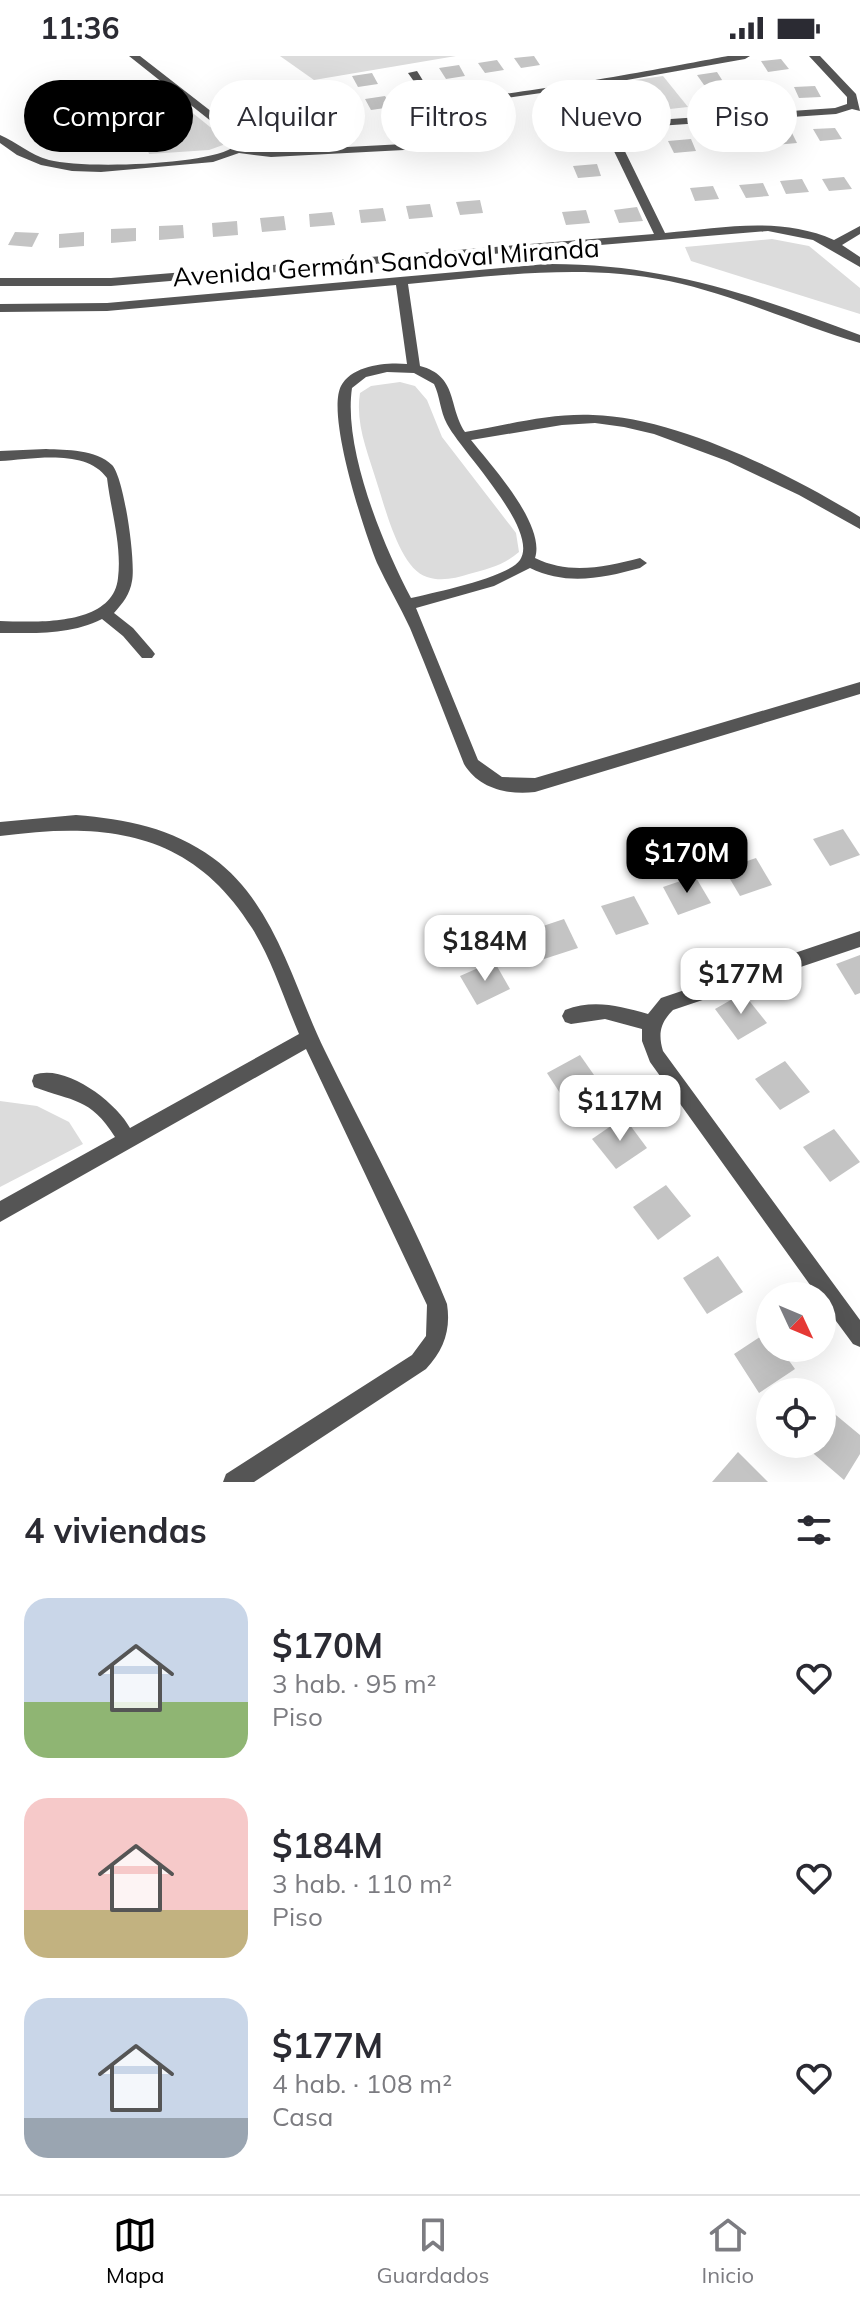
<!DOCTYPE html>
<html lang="es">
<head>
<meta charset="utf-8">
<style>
	:root { --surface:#fff; --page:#f7f7f7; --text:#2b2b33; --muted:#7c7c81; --line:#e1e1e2; --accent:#000 }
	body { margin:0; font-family:Mulish,sans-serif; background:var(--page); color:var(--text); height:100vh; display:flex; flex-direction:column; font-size:30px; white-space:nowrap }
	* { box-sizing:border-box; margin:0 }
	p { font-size:26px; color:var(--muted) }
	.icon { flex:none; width:44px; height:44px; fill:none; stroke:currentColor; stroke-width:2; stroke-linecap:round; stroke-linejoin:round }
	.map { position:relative; height:1426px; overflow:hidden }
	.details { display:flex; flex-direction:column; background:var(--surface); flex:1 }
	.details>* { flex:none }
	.hud { position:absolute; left:24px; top:24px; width:812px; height:72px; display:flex; gap:16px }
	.needle { width:52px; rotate:134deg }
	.tools { position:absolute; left:756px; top:1226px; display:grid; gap:16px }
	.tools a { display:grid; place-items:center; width:80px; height:80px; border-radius:50%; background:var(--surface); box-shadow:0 8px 32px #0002; font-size:40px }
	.price { position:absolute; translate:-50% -68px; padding:0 18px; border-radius:16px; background:#fff; color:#222; font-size:26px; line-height:52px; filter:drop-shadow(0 2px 4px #0008) }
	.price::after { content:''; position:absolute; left:50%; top:48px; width:24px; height:18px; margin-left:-12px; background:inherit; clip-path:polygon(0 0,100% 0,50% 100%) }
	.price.active { background:var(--accent); color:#fff }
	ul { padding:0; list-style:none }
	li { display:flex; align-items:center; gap:24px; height:200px; padding:0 24px }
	li span { display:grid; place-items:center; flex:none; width:224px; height:160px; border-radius:24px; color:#555 }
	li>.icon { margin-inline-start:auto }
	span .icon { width:96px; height:96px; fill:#fffc; stroke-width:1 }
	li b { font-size:34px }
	h2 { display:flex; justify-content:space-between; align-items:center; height:96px; padding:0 24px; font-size:34px }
	.pill { padding:0 28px; border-radius:36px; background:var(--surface); box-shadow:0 8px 32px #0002; font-size:28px; line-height:72px }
	.pill.active { background:var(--accent); color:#fff }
	.status { display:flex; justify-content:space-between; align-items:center; height:56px; padding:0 40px; background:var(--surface); direction:ltr }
	.status svg { height:22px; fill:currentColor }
	.dock { display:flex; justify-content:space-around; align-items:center; height:112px; border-top:2px solid var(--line); background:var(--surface); font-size:22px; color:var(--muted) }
	.dock a { display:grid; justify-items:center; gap:4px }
	.dock .active { color:var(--accent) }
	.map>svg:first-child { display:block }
	.green { fill:#dcdcdc }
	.building { fill:#c4c4c4 }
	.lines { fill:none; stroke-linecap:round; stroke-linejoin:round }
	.street { fill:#555; fill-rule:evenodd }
	.labels { text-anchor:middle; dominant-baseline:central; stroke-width:8; stroke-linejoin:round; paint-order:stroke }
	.far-street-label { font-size:26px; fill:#000; stroke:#fff }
</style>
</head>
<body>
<div class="status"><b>11:36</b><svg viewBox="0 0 49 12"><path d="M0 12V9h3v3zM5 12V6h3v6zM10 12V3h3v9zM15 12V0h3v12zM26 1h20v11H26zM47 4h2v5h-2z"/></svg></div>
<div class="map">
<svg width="860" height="1426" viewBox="0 0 860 1426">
	<rect width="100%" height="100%" fill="#fff"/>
	<g class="green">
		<path d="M280 0H456L314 24Z"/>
		<path d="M663 20 688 51 615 59 599 29Z"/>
		<path d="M174 42 225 83 223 89 209 94 149 98 139 65Z"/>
		<path d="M772 183 809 190 860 232V258L691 205 685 191Z"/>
		<path d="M400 326 415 330 427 344 442 381 516 477 519 496C504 509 488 513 469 518 456 522 441 526 427 521 400 513 385 451 377 427 368 397 355 368 360 337L371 330Z"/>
		<path d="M0 1045 37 1050 69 1066 83 1088 0 1131Z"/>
	</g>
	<g class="building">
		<path d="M534 0 540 9 521 12 514 2Z"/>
		<path d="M781 3 789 13 768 16 761 5Z"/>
		<path d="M497 4 504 14 485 17 478 7Z"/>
		<path d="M459 9 465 20 446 23 439 12Z"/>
		<path d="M717 16 724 27 704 29 697 19Z"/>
		<path d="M372 17 378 28 358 31 352 20Z"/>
		<path d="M815 30 821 41 799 42 794 31Z"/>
		<path d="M738 36 743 46 722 48 716 37Z"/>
		<path d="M385 40 392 51 371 54 365 43Z"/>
		<path d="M568 51 573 63 551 65 547 54Z"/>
		<path d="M503 56 507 67 485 69 480 58Z"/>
		<path d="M465 62 469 73 447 75 442 64Z"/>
		<path d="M408 63 414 74 393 78 387 66Z"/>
		<path d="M835 72 842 83 820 85 813 73Z"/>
		<path d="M791 75 797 87 775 89 769 77Z"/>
		<path d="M747 77 753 89 731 91 725 79Z"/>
		<path d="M585 79 589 91 567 92 563 81Z"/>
		<path d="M691 83 696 95 674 97 668 85Z"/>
		<path d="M597 108 601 120 578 122 573 110Z"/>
		<path d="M844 121 852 133 829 135 822 123Z"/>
		<path d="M802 123 809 136 786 138 780 125Z"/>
		<path d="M763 127 769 140 746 142 739 129Z"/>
		<path d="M713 130 719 143 695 145 690 132Z"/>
		<path d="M480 144 483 157 460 159 456 146Z"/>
		<path d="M430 148 433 161 409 163 406 150Z"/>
		<path d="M637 151 643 165 619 167 614 154Z"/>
		<path d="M383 152 386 165 361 167 359 154Z"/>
		<path d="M586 154 590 167 566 169 562 156Z"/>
		<path d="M332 156 335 169 310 171 309 158Z"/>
		<path d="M284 160 286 174 262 176 260 162Z"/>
		<path d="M237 165 238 179 213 181 212 167Z"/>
		<path d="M183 169 184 182 159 184V170Z"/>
		<path d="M136 172V185L111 187V173Z"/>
		<path d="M15 176 39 177 32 191 8 189Z"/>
		<path d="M84 176V190L59 192V178Z"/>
		<path d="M843 773 860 799 830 810 813 783Z"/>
		<path d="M756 802 772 829 740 840 724 813Z"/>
		<path d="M695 820 711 847 678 859 663 831Z"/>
		<path d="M634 840 649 868 616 879 601 850Z"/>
		<path d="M564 863 578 892 544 903 531 874Z"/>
		<path d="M860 899V937L855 939 836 908Z"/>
		<path d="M494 905 510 933 477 949 460 920Z"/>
		<path d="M743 937 767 967 738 984 715 953Z"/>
		<path d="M580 999 601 1029 567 1048 547 1017Z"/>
		<path d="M785 1005 810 1036 780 1054 755 1023Z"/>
		<path d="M624 1061 647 1092 616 1113 592 1083Z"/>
		<path d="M834 1073 860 1106 830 1126 803 1091Z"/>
		<path d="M666 1129 691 1160 658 1184 633 1151Z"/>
		<path d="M718 1200 743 1236 707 1258 683 1222Z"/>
		<path d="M769 1275 770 1292H780L795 1313 759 1337 734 1298Z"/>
		<path d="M831 1355 860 1379V1398L844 1424 807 1392 810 1388H822V1369Z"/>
		<path d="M738 1396 768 1426H712Z"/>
	</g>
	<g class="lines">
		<g class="street">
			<path d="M129 0H140L239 77 245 86 243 91 271 95 404 88 409 91 404 94 271 101 239 97 213 106 101 116 72 115 41 109 17 99 0 87V79C17 86 30 99 49 104 83 113 204 109 232 92L235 86 231 81Z"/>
			<path d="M728 0H750L745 3 593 30 611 67 835 52 847 48V41L809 0H820L856 38 860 55 852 53 836 58 614 73 665 177C722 172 780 160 834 184L860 170V178L842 189 860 201V211L813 184 768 175 111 230H0V222H111L654 178 583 31 450 50 427 44 408 17 417 15C422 22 428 35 435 40 455 53 689 7 728 0Z"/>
			<path d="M546 208C662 207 753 239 860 279V287C795 268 735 239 669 225 582 207 495 220 408 228L420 310C458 320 448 350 465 376 507 369 550 357 593 359 676 361 790 418 860 461V473L799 439 727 405 654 378 624 371 595 367 562 369 471 384C491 409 546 469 535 502 570 519 604 511 640 502L647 507 640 512C603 522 567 530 530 512L494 530 416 552 478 704 502 721 535 722 860 626V638L535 736C508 739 479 733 464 708 446 663 429 617 410 572 400 550 387 529 377 507 364 475 326 359 341 330 352 309 387 306 407 308L396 229 107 255 0 256V248L107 247ZM387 316 414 317 434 328C440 340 440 355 447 368 461 395 540 474 520 504 509 521 432 537 411 542 383 489 343 393 352 332L366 321Z"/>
			<path d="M46 393C66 394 96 393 112 409 124 421 136 506 132 525 130 538 123 547 114 557L133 572 152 594 155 598 152 602H142L123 580 102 563C71 579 34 577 0 577V565C35 566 113 571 118 522 122 490 111 455 107 422 86 392 32 403 0 405V395Z"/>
			<path d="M76 759C126 763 172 772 213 802 275 847 293 930 325 995 366 1079 412 1162 447 1248 451 1274 444 1294 426 1313L254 1426H223L226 1418 412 1299 426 1280 427 1249 306 993 0 1166V1145L115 1081C90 1041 73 1046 34 1031L32 1025 34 1019C65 1007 116 1046 130 1072L299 978C284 943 272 904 252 872 191 774 105 766 0 780V766Z"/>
			<path d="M860 875V891L673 954C660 967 658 978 663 995L860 1264V1291L853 1288 822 1246V1240H818L650 1006 642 985V973L605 963 571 968 565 966 562 960 565 954C594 943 619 950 648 958L661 942Z"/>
		</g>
	</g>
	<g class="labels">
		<g class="far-street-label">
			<text transform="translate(386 206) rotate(-4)">Avenida Germán Sandoval Miranda</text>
		</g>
	</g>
</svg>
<div class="tools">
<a><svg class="needle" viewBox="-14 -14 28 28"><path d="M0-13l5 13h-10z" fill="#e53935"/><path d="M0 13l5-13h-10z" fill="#7c7c81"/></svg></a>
<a><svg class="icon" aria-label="locate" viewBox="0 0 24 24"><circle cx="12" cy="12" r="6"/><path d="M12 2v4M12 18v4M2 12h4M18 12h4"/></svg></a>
</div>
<b class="price active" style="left:687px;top:839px">$170M</b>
<b class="price" style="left:485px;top:927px">$184M</b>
<b class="price" style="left:741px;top:960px">$177M</b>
<b class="price" style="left:620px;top:1087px">$117M</b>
<div class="hud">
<a class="pill active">Comprar</a>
<a class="pill">Alquilar</a>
<a class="pill">Filtros</a>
<a class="pill">Nuevo</a>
<a class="pill">Piso</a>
</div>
</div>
<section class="details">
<h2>4 viviendas<svg class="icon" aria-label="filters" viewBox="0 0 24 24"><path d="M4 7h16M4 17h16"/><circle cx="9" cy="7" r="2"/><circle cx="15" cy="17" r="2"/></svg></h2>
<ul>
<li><span style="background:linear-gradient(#c9d6e8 65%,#8fb573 0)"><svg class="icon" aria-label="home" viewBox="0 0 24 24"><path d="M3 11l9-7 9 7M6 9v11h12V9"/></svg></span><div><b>$170M</b><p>3 hab. · 95 m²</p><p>Piso</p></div><svg class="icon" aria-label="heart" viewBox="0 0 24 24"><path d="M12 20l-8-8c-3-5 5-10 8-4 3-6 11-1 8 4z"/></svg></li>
<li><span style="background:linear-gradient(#f6c9c9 70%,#c2b280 0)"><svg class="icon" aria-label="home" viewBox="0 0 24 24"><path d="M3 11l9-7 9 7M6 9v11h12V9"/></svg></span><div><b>$184M</b><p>3 hab. · 110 m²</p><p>Piso</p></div><svg class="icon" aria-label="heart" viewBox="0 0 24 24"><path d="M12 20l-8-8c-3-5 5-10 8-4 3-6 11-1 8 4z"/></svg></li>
<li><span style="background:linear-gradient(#c9d6e8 75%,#9aa5b1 0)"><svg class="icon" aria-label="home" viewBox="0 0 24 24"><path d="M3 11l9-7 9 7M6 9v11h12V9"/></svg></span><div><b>$177M</b><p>4 hab. · 108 m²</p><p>Casa</p></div><svg class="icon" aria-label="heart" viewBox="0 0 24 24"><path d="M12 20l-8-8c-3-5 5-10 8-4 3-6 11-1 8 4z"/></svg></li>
</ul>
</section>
<nav class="dock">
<a class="active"><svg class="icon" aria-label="map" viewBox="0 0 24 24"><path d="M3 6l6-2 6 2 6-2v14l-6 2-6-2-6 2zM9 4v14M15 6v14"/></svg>Mapa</a>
<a><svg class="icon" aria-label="saved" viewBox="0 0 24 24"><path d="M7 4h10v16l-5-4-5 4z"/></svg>Guardados</a>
<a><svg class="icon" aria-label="home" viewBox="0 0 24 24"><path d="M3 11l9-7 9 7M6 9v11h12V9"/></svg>Inicio</a>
</nav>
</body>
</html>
